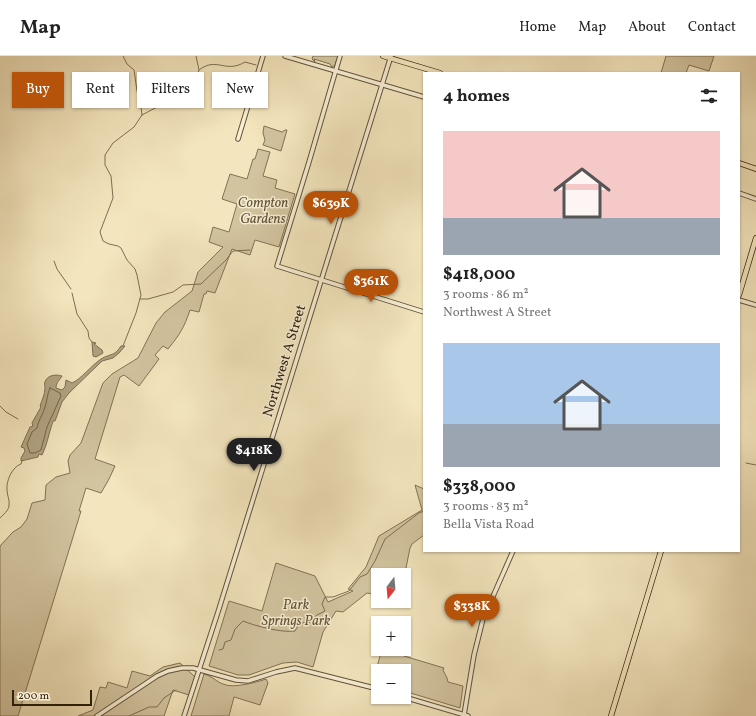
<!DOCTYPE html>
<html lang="en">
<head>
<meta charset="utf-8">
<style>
	:root { --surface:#fff; --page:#f6f6f6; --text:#222; --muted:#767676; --line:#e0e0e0; --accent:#b45309 }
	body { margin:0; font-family:Vollkorn,serif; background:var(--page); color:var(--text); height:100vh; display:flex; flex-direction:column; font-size:15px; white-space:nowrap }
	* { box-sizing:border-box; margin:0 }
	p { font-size:13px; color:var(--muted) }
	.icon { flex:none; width:22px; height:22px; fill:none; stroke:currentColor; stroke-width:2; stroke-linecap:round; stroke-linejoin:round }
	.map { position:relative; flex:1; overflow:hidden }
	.sheet { position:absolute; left:423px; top:16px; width:317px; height:480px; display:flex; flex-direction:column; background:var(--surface); border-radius:0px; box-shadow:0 1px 3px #0004 }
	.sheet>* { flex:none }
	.banner { position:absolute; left:12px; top:16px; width:351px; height:36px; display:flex; gap:8px }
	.needle { width:26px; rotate:196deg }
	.tools { position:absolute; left:371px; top:512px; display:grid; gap:8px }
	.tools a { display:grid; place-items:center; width:40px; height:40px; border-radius:0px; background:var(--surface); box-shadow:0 1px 3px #0004; font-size:20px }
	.scale { position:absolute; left:12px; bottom:10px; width:80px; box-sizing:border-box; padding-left:4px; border:2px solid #32210b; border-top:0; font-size:11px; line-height:14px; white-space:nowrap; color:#32210b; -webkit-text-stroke:3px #f7eed4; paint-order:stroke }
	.price { position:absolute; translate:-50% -34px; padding:0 9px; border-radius:14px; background:var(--accent); color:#fff; font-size:13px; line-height:26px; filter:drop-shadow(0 1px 2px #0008) }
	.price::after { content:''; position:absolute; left:50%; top:24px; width:12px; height:9px; margin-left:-6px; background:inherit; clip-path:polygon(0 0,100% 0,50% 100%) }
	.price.current { background:#222; color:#fff }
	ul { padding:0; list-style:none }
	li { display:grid; align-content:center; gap:8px; height:212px; padding:0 20px }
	li span { display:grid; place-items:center; height:124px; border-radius:0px; color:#555 }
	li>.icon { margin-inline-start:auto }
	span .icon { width:72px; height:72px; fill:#fffc; stroke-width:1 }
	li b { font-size:17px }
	h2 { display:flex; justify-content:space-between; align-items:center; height:48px; padding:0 20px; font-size:17px }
	.pill { padding:0 14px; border-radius:0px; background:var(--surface); box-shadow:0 1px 3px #0004; font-size:14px; line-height:36px }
	.pill.current { background:var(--accent); color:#fff }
	header { display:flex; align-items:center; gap:24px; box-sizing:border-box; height:56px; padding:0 20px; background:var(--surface); border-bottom:1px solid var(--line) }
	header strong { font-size:19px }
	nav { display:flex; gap:22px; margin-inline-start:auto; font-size:14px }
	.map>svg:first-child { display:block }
	.green { fill:#d2c49f; stroke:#827255 }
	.water { fill:#b1a280; stroke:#7e6e51 }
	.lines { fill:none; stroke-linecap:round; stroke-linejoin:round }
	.shore { stroke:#726246; stroke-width:1 }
	.stream { stroke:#7e6e51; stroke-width:1 }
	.minor-casing { stroke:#625238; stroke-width:5.5 }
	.major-casing { stroke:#32210b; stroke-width:6 }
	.minor { stroke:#f7eed4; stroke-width:3.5 }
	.major { stroke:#f3e5bd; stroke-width:4.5 }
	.labels { text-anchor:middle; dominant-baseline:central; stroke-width:3; stroke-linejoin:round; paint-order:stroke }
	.park-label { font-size:14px; font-style:italic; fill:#625237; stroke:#f7eed4 }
	.street-label { font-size:14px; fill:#32210b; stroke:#f7eed4 }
</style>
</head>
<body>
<header>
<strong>Map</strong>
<nav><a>Home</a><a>Map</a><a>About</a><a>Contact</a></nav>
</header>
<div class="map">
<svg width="756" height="660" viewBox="0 0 756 660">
	<rect width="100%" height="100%" fill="#f3e5bd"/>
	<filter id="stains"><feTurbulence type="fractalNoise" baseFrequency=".005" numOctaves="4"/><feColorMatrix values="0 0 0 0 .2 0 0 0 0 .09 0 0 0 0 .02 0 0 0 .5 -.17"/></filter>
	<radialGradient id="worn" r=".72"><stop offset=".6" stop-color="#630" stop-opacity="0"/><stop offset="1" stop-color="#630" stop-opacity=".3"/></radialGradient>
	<g class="green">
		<path d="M313 0H338L335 9 332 11 330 8 314 3 315 6 312 3Z"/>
		<path d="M666 0H714L709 15 689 9 686 17H661Z"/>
		<path d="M264 70 282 76 285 74H287L281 95 263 89 265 84 263 77Z"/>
		<path d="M258 93 270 96 263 120 277 124 275 132 295 138 279 191 255 184 250 199 232 193 215 237 207 235 206 238H204L199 256 190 254C184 272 180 278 168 293L163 290 155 299 159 303 139 330 124 319 120 321 95 403 115 410 109 423 101 437 86 432 79 455H81L18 660H0V490L13 476 21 471 27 463 32 447 45 444 46 429 56 421 70 417 68 405 70 399 81 387 103 327 112 318 138 302 156 267 165 256 192 235 198 216 223 191 209 186 213 171 229 176 237 148 222 143 230 118 247 123 253 103H255Z"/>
		<path d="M415 429 424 433V479L412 488 410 492 404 522V519H378V539L367 537 343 556 336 555 323 576 313 611 297 606 283 607 249 619H238L209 610 229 545 262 555 276 507 315 520 328 546 353 535 348 533 366 511 379 480 422 454Z"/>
		<path d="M404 588H407L404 600 444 612 443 614 447 622 448 626 463 630 460 652 404 635V615H378V627L373 625 382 593H404Z"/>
		<path d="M180 607 195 621 189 639 173 634 164 660H78L93 654 100 631 106 632 108 626 127 632 132 615 150 620 163 611Z"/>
		<path d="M204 618C214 621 215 625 223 628 233 633 257 626 266 623L268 627 260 649 234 641 229 660H191Z"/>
	</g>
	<g class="water">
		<path d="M92 286 96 287 94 288 102 294 103 297 96 301 93 300Z"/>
		<path d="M121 290H125L119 297 113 302 102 305 69 337 62 346 55 365H53C49 377 47 389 42 399L39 398 38 401 21 405V402L25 395 24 392 21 391 30 371 33 370 32 367 41 351 40 350C42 344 45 338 45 332 45 330 44 327 45 326 47 319 56 318 62 320 60 324 56 326 56 332L62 334 65 331 66 324 72 327C80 324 92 309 101 303 111 297 114 301 121 290Z"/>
	</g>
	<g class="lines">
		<path class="shore" d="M50 332 60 337 61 340 47 371 41 394 35 397H30L27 388 32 376 37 372C38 365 42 360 44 354 47 347 47 338 50 332Z"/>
		<g class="stream">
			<path d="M123 0 127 8 134 14 137 35 140 43 142 59"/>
			<path d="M199 14C217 0 225 18 245 6L256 9"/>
			<path d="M54 205 57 213 71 233"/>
			<path d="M72 237 77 258 88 275 89 282 92 286"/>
			<path d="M140 243H148L173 236 183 229 201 228 226 204 233 195 250 194"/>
			<path d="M123 290 136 257 141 239 137 219 135 213 127 204 121 192 118 190 109 188 103 185 100 176 113 142 111 120 105 109V99L113 87 134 71 142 59 174 42 191 31 196 23 199 14 196 0"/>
			<path d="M0 350 6 356 18 363"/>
			<path d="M746 407 756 409"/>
			<path d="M0 462C4 458 8 455 9 450 10 443 7 440 7 434 6 425 12 411 21 408L22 405"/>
			<path d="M219 594 223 593 225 586 231 584 235 573 243 565C255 570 282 577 295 575 298 569 302 565 309 567L317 559 325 555 322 548 325 541H333L349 535 360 521 367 518 375 505 385 483 419 457 424 455"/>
			<path d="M129 660 149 651H157L164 642 176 634"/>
		</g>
		<defs>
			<g id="minor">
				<path d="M285 0 424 41"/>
				<path d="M340 0 309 106 277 210 424 256"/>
				<path d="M238 83 263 0"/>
				<path d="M739 137 756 143"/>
				<path d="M739 244 756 249"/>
				<path d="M404 641 468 660"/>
				<path d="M464 659 474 599 483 563 513 495"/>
				<path d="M97 660 157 620 168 615 182 612H193L236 624 248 625 276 616 295 612 378 633"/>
				<path d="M184 660 218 556 391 0"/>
			</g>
			<g id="major">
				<path d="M383 0 440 17"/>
				<path d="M739 107 756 113"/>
				<path d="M739 239 756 182"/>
				<path d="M611 660 661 495"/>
			</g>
		</defs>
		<use href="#minor" class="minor-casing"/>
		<use href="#major" class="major-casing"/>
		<use href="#minor" class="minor"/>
		<use href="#major" class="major"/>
	</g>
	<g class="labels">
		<g class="park-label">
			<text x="263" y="147">Compton<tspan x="263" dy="16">Gardens</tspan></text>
			<text x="296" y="549">Park<tspan x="296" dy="16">Springs Park</tspan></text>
		</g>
		<g class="street-label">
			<text transform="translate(285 305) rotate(-73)">Northwest A Street</text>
		</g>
	</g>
	<rect width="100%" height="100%" filter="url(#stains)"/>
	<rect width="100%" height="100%" fill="url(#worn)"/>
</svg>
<div class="tools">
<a><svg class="needle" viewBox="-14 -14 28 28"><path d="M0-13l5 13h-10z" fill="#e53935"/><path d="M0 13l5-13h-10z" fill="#767676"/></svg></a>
<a>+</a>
<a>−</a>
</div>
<div class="scale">200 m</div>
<b class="price" style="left:331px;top:169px">$639K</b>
<b class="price" style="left:371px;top:247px">$361K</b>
<b class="price current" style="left:254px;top:416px">$418K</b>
<b class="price" style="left:472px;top:572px">$338K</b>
<div class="banner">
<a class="pill current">Buy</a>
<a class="pill">Rent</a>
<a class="pill">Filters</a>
<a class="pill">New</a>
</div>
<section class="sheet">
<h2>4 homes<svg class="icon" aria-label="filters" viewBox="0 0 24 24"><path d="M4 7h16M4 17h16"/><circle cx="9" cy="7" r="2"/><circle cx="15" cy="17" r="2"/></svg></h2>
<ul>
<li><span style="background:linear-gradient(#f6c9c9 70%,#9aa5b1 0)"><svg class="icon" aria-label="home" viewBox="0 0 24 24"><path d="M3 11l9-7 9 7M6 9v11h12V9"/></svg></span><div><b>$418,000</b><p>3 rooms · 86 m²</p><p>Northwest A Street</p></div></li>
<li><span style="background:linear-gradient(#a9c7e8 65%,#9aa5b1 0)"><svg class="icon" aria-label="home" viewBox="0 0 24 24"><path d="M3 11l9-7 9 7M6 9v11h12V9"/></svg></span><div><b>$338,000</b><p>3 rooms · 83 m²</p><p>Bella Vista Road</p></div></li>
</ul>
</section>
</div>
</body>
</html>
